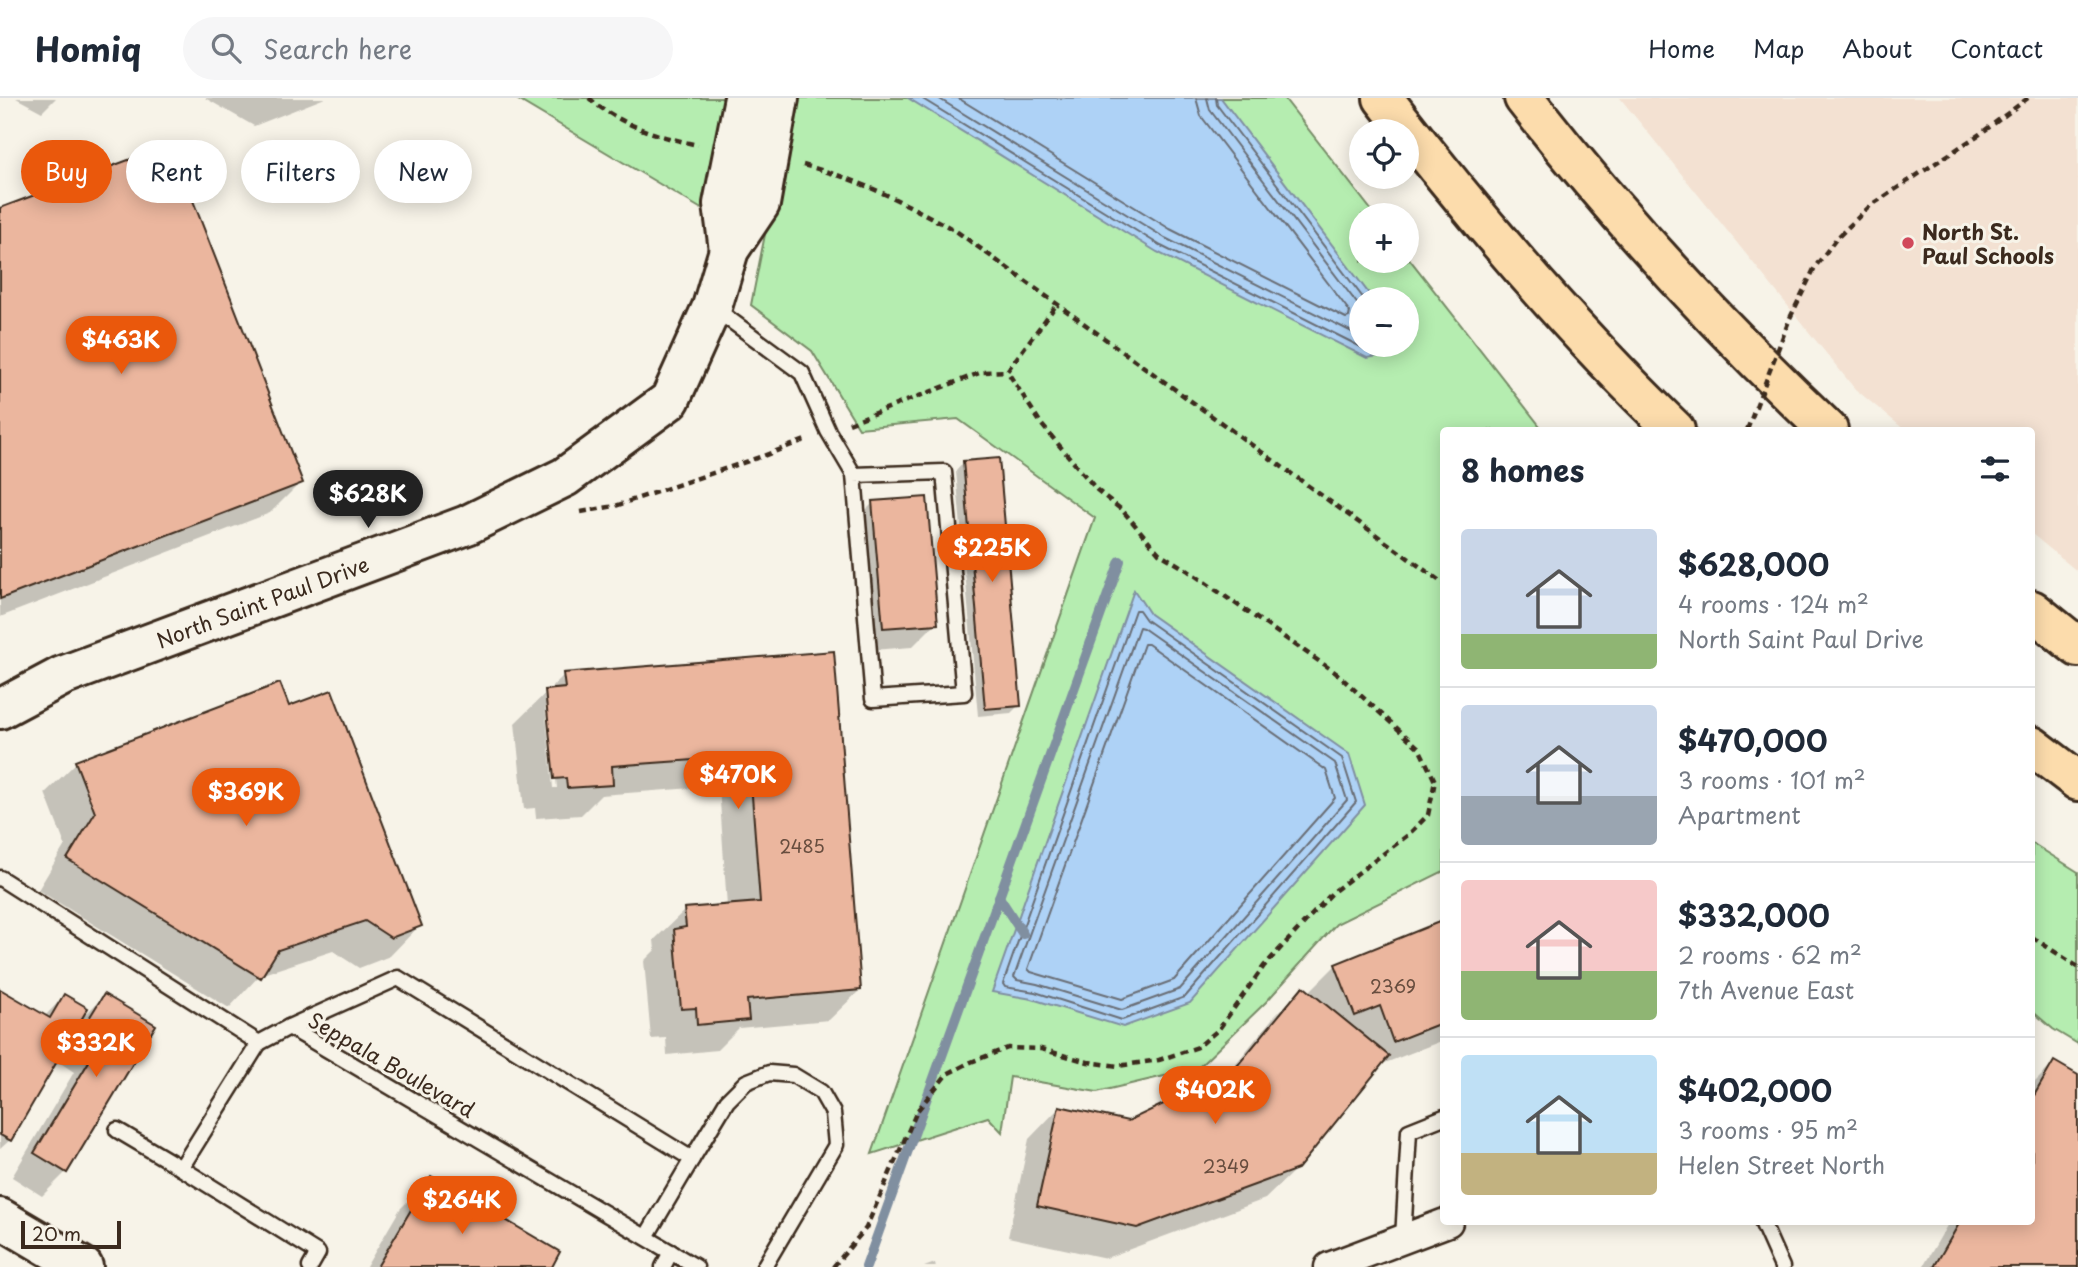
<!DOCTYPE html>
<html lang="en">
<head>
<meta charset="utf-8">
<style>
	:root { --surface:#fff; --page:#f6f6f7; --text:#1f2937; --muted:#747a83; --line:#e0e1e3; --accent:#ea580c }
	body { margin:0; font-family:"Playpen Sans",sans-serif; background:var(--page); color:var(--text); height:100vh; display:flex; flex-direction:column; font-size:26px; white-space:nowrap }
	* { box-sizing:border-box; margin:0 }
	p { font-size:23px; color:var(--muted) }
	.icon { flex:none; width:38px; height:38px; fill:none; stroke:currentColor; stroke-width:2; stroke-linecap:round; stroke-linejoin:round }
	.map { position:relative; flex:1; overflow:hidden }
	.sheet { position:absolute; left:1440px; top:329px; width:595px; height:798px; display:flex; flex-direction:column; background:var(--surface); border-radius:7px; box-shadow:0 4px 18px #0003 }
	.sheet>* { flex:none }
	.guide { position:absolute; left:21px; top:42px; width:665px; height:63px; display:flex; gap:14px }
	.tools { position:absolute; left:1349px; top:21px; display:grid; gap:14px }
	.tools a { display:grid; place-items:center; width:70px; height:70px; border-radius:50%; background:var(--surface); box-shadow:0 4px 18px #0003; font-size:35px }
	.scale { position:absolute; left:21px; bottom:18px; width:100px; box-sizing:border-box; padding-left:7px; border:4px solid #3b2a1e; border-top:0; font-size:19px; line-height:24px; white-space:nowrap; color:#3b2a1e; -webkit-text-stroke:5px #f7f3e8; paint-order:stroke }
	.price { position:absolute; translate:-50% -60px; padding:0 16px; border-radius:24px; background:var(--accent); color:#fff; font-size:23px; line-height:46px; filter:drop-shadow(0 2px 4px #0008) }
	.price::after { content:''; position:absolute; left:50%; top:42px; width:21px; height:16px; margin-left:-10px; background:inherit; clip-path:polygon(0 0,100% 0,50% 100%) }
	.price.current { background:#222; color:#fff }
	ul { padding:0; list-style:none }
	li { display:flex; align-items:center; gap:21px; height:175px; padding:0 21px }
	li+li { border-top:2px solid var(--line) }
	li span { display:grid; place-items:center; flex:none; width:196px; height:140px; border-radius:7px; color:#555 }
	li>.icon { margin-inline-start:auto }
	span .icon { width:84px; height:84px; fill:#fffc; stroke-width:1 }
	li b { font-size:30px }
	h2 { display:flex; justify-content:space-between; align-items:center; height:84px; padding:0 21px; font-size:30px }
	.pill { padding:0 24px; border-radius:32px; background:var(--surface); box-shadow:0 4px 18px #0003; font-size:24px; line-height:63px }
	.pill.current { background:var(--accent); color:#fff }
	header { display:flex; align-items:center; gap:42px; box-sizing:border-box; height:98px; padding:0 35px; background:var(--surface); border-bottom:2px solid var(--line) }
	header strong { font-size:33px }
	nav { display:flex; gap:38px; margin-inline-start:auto; font-size:24px }
	.search { width:490px; height:63px; background:var(--page); display:flex; align-items:center; gap:18px; box-sizing:border-box; padding:0 24px; border-radius:38px; color:var(--muted); font-size:26px }
	.map>svg:first-child { display:block }
	.built { fill:#f3e1d2 }
	.green { fill:#b5edb0; stroke:#788c67; stroke-width:2; fill-rule:evenodd }
	.water { fill:#aed2f6; stroke:#808fa0; stroke-width:2 }
	.shadow { fill:#0003; fill-rule:evenodd }
	.lines { fill:none; stroke-linecap:round; stroke-linejoin:round }
	.shore { stroke:#696d74; stroke-width:2 }
	.stream { stroke:#808fa0; stroke-width:10 }
	.building { fill:#ebb69e; stroke:#3b2a1e; stroke-width:2 }
	.lane-casing { stroke:#3b2a1e; stroke-width:19 }
	.street-casing { stroke:#3b2a1e; stroke-width:33 }
	.secondary-casing { stroke:#3b2a1e; stroke-width:44 }
	.highway-casing { stroke:#3b2a1e; stroke-width:44 }
	.path { stroke:#3b2a1e; stroke-width:4.5; stroke-dasharray:7 5; stroke-linecap:butt }
	.lane { stroke:#f7f3e8; stroke-width:14 }
	.street { stroke:#f7f3e8; stroke-width:28 }
	.secondary { stroke:#f7f3e8; stroke-width:38 }
	.highway { stroke:#fcdcac; stroke-width:38 }
	.path-bridge { stroke:#3b2a1e; stroke-width:4.5; stroke-dasharray:7 5; stroke-linecap:butt }
	.poi-dot { fill:#d1495b; stroke:#f7f3e8; stroke-width:2.5 }
	.labels { text-anchor:middle; dominant-baseline:central; stroke-width:6; stroke-linejoin:round; paint-order:stroke }
	.number-label { font-size:18px; fill:#674d3e }
	.poi-label { font-size:21px; font-weight:bold; fill:#3b2a1e; stroke:#f7f3e8; text-anchor:start }
	.street-label { font-size:21px; fill:#3b2a1e; stroke:#f7f3e8 }
</style>
</head>
<body>
<header>
<strong>Homiq</strong>
<div class="search"><svg class="icon" aria-label="search" viewBox="0 0 24 24"><circle cx="10" cy="10" r="6"/><path d="M15 15l6 6"/></svg>Search here</div>
<nav><a>Home</a><a>Map</a><a>About</a><a>Contact</a></nav>
</header>
<div class="map">
<svg width="2078" height="1169" viewBox="0 0 2078 1169">
	<rect width="100%" height="100%" fill="#f7f3e8"/>
	<filter id="ink" filterUnits="userSpaceOnUse"><feTurbulence type="fractalNoise" baseFrequency=".0143" numOctaves="2"/><feDisplacementMap in="SourceGraphic" scale="14" xChannelSelector="R" yChannelSelector="G"/><feConvolveMatrix kernelMatrix="1 2 1 2 8 2 1 2 1" color-interpolation-filters="sRGB"/></filter>
	<g filter="url(#ink)">
		<path class="built" d="M1620 0H2078V474L2032 436V332H1905L1855 291Z"/>
		<g class="green">
			<path d="M515 0H731L710 116Z"/>
			<path d="M792 0H1284L1375 117H1362V163H1407V158L1543 332H1444V773L1336 826 1266 904 1198 970 1097 994 1010 979 1002 1034 988 1019 872 1056 1095 420 958 321 859 330 812 253 751 207ZM1362 201H1407V247H1362Z"/>
			<path d="M2032 745 2078 774V946L2053 931 2032 913Z"/>
		</g>
		<g class="water">
			<path d="M908 0H1221L1373 201H1362V247H1389L1391 256 1367 260 1157 154Z"/>
			<path d="M1134 492 1150 516 1349 656 1365 707 1190 905 1123 929 1032 901 992 894Z"/>
		</g>
		<g class="shadow">
			<path d="M16 0H56L42 14Z"/>
			<path d="M205 0H325L254 28Z"/>
			<path d="M0 112 301 384 270 415 0 519Z"/>
			<path d="M963 365 1019 607 1011 615 978 618 956 373Z"/>
			<path d="M873 405 936 525 912 549 860 553 849 429Z"/>
			<path d="M832 555 860 892 829 922 739 930 717 952 667 957 666 940 651 941 644 863 655 852 654 842 685 812 727 809 719 688 601 697 581 717 536 720 535 710 524 711 515 625 564 577ZM548 604 557 690H553L545 608Z"/>
			<path d="M288 611 420 827 390 858 359 870 333 853 260 877 229 910 38 792 65 747 45 695 76 665Z"/>
			<path d="M1444 824V942L1380 967 1297 1070 1265 1101 1106 1160 1008 1139 1029 1041 1059 1010 1128 1025 1225 979 1272 921 1303 890 1308 895 1336 867Z"/>
			<path d="M0 893 44 919 64 898 82 920 104 898 153 928 66 1074 42 1098 12 1079 74 974 56 962 10 1042 0 1051Z"/>
			<path d="M2054 965 2078 979V1169H1923L1949 1124H2032V987Z"/>
			<path d="M431 1080 550 1169H366L400 1111Z"/>
			<path d="M935 1165 936 1169H924Z"/>
		</g>
		<g class="lines">
			<g class="shore">
				<path d="M921 0 1161 148 1367 252 1380 251 1383 247"/>
				<path d="M938 0 1165 140 1362 239"/>
				<path d="M958 0 1170 131 1346 220 1349 219 1350 214 1201 18 1196 0"/>
				<path d="M1207 0 1210 12 1362 212"/>
				<path d="M1216 0 1217 7 1364 201"/>
				<path d="M1135 512H1139L1146 522 1342 660 1356 704 1185 899 1122 922 1035 894 1005 889 1003 886Z"/>
				<path d="M1139 529 1143 530 1335 665 1347 702 1180 891 1122 912 1037 886 1017 882 1014 879Z"/>
				<path d="M1144 546H1148L1326 672 1335 700 1174 882 1122 901 1031 874 1028 871Z"/>
			</g>
			<g class="stream">
				<path d="M999 799 1023 836"/>
				<path d="M866 1169 1120 463"/>
			</g>
		</g>
		<g class="building">
			<path d="M171 46 303 385 0 501V110Z"/>
			<path d="M999 360 1021 608 985 611 963 363Z"/>
			<path d="M927 399 938 526 883 530 872 403Z"/>
			<path d="M834 553 861 892 747 902 749 922 697 927 696 910 681 911 674 831 686 829 684 810 760 804 749 658 612 668 613 687 567 690 566 680 554 681 545 592 565 590 563 575Z"/>
			<path d="M280 585 289 608 332 592 422 828 391 840 365 823 278 852 261 880 67 761 95 715 75 663Z"/>
			<path d="M1444 822V924L1393 944 1380 908 1355 918 1335 866Z"/>
			<path d="M1303 888 1389 958 1298 1071 1137 1130 1037 1108 1059 1008 1128 1023 1233 973Z"/>
			<path d="M0 891 50 920 64 896 88 910 11 1043 0 1037Z"/>
			<path d="M104 896 156 927 67 1075 34 1055 97 950 78 938Z"/>
			<path d="M2054 963 2078 977V1169H1934L1960 1124H2032V1001Z"/>
			<path d="M431 1078 560 1154 552 1169H377Z"/>
		</g>
		<g class="lines">
			<defs>
				<g id="lane">
					<path d="M714 210 802 275 828 333 854 377 873 601 964 595 944 374 854 377"/>
					<path d="M0 780 259 945 289 929 696 1169"/>
					<path d="M289 929 398 880 692 1061 727 1003 746 984 769 975 793 977 821 994 833 1015 836 1047 764 1169"/>
					<path d="M259 945 181 1070 318 1155 310 1169"/>
					<path d="M117 1032 181 1070"/>
					<path d="M1762 1124 1782 1169"/>
					<path d="M646 1139 692 1061"/>
					<path d="M1403 1141 1409 1033 1444 1019"/>
					<path d="M663 1169 671 1154"/>
				</g>
				<path id="street" d="M1329 1169 1448 1124"/>
				<g id="secondary">
					<path d="M729 152 723 106 744 0"/>
					<path id="s1" d="M0 611 62 578 467 427 565 379 670 302 712 209 729 152 760 106 779 0"/>
					<path d="M0 1120 83 1169"/>
				</g>
				<g id="highway">
					<path d="M1383 0C1473 117 1569 230 1675 332"/>
					<path d="M1524 0C1616 118 1719 229 1828 332"/>
					<path d="M2032 512 2078 549"/>
					<path d="M2032 648 2078 683"/>
				</g>
			</defs>
			<use href="#lane" class="lane-casing"/>
			<use href="#street" class="street-casing"/>
			<use href="#secondary" class="secondary-casing"/>
			<use href="#highway" class="highway-casing"/>
			<g class="path">
				<path d="M589 0C619 27 660 39 698 47"/>
				<path d="M803 67C862 82 903 104 956 133L1444 486"/>
				<path d="M1790 220 1815 169 1836 141 1870 108 1980 36 2028 0"/>
				<path d="M849 325 982 274 1007 273"/>
				<path d="M581 414 615 408 763 358 805 342"/>
				<path d="M2032 839 2078 869"/>
				<path d="M833 1169 866 1130 917 1013 947 976 971 964 1008 950 1041 951 1088 964 1118 968 1159 962 1198 949 1219 931 1264 868 1333 794 1408 737 1428 717 1435 683 1419 650 1336 575 1187 472 1159 455 1123 413 1097 392 1042 327 1007 273 1057 206"/>
			</g>
			<use href="#lane" class="lane"/>
			<use href="#street" class="street"/>
			<use href="#secondary" class="secondary"/>
			<use href="#highway" class="highway"/>
			<path class="path-bridge" d="M1747 332 1790 220"/>
		</g>
	</g>
	<circle class="poi-dot" cx="1908" cy="145" r="7"/>
	<g class="labels">
		<g class="number-label">
			<text x="802" y="747">2485</text>
			<text x="1393" y="887">2369</text>
			<text x="1226" y="1067">2349</text>
		</g>
		<g class="poi-label">
			<text x="1922" y="133">North St.<tspan x="1922" dy="24">Paul Schools</tspan></text>
		</g>
		<g class="street-label">
			<text stroke="none"><textPath href="#s1" startOffset="284">North Saint Paul Drive</textPath></text>
			<text transform="translate(392 966) rotate(30)">Seppala Boulevard</text>
		</g>
	</g>
</svg>
<div class="tools">
<a><svg class="icon" aria-label="locate" viewBox="0 0 24 24"><circle cx="12" cy="12" r="6"/><path d="M12 2v4M12 18v4M2 12h4M18 12h4"/></svg></a>
<a>+</a>
<a>−</a>
</div>
<div class="scale">20 m</div>
<b class="price" style="left:121px;top:278px">$463K</b>
<b class="price current" style="left:368px;top:432px">$628K</b>
<b class="price" style="left:992px;top:486px">$225K</b>
<b class="price" style="left:738px;top:713px">$470K</b>
<b class="price" style="left:246px;top:730px">$369K</b>
<b class="price" style="left:96px;top:981px">$332K</b>
<b class="price" style="left:1215px;top:1028px">$402K</b>
<b class="price" style="left:462px;top:1138px">$264K</b>
<div class="guide">
<a class="pill current">Buy</a>
<a class="pill">Rent</a>
<a class="pill">Filters</a>
<a class="pill">New</a>
</div>
<section class="sheet">
<h2>8 homes<svg class="icon" aria-label="filters" viewBox="0 0 24 24"><path d="M4 7h16M4 17h16"/><circle cx="9" cy="7" r="2"/><circle cx="15" cy="17" r="2"/></svg></h2>
<ul>
<li><span style="background:linear-gradient(#c9d6e8 75%,#8fb573 0)"><svg class="icon" aria-label="home" viewBox="0 0 24 24"><path d="M3 11l9-7 9 7M6 9v11h12V9"/></svg></span><div><b>$628,000</b><p>4 rooms · 124 m²</p><p>North Saint Paul Drive</p></div></li>
<li><span style="background:linear-gradient(#c9d6e8 65%,#9aa5b1 0)"><svg class="icon" aria-label="home" viewBox="0 0 24 24"><path d="M3 11l9-7 9 7M6 9v11h12V9"/></svg></span><div><b>$470,000</b><p>3 rooms · 101 m²</p><p>Apartment</p></div></li>
<li><span style="background:linear-gradient(#f6c9c9 65%,#8fb573 0)"><svg class="icon" aria-label="home" viewBox="0 0 24 24"><path d="M3 11l9-7 9 7M6 9v11h12V9"/></svg></span><div><b>$332,000</b><p>2 rooms · 62 m²</p><p>7th Avenue East</p></div></li>
<li><span style="background:linear-gradient(#bfe0f5 70%,#c2b280 0)"><svg class="icon" aria-label="home" viewBox="0 0 24 24"><path d="M3 11l9-7 9 7M6 9v11h12V9"/></svg></span><div><b>$402,000</b><p>3 rooms · 95 m²</p><p>Helen Street North</p></div></li>
</ul>
</section>
</div>
</body>
</html>
